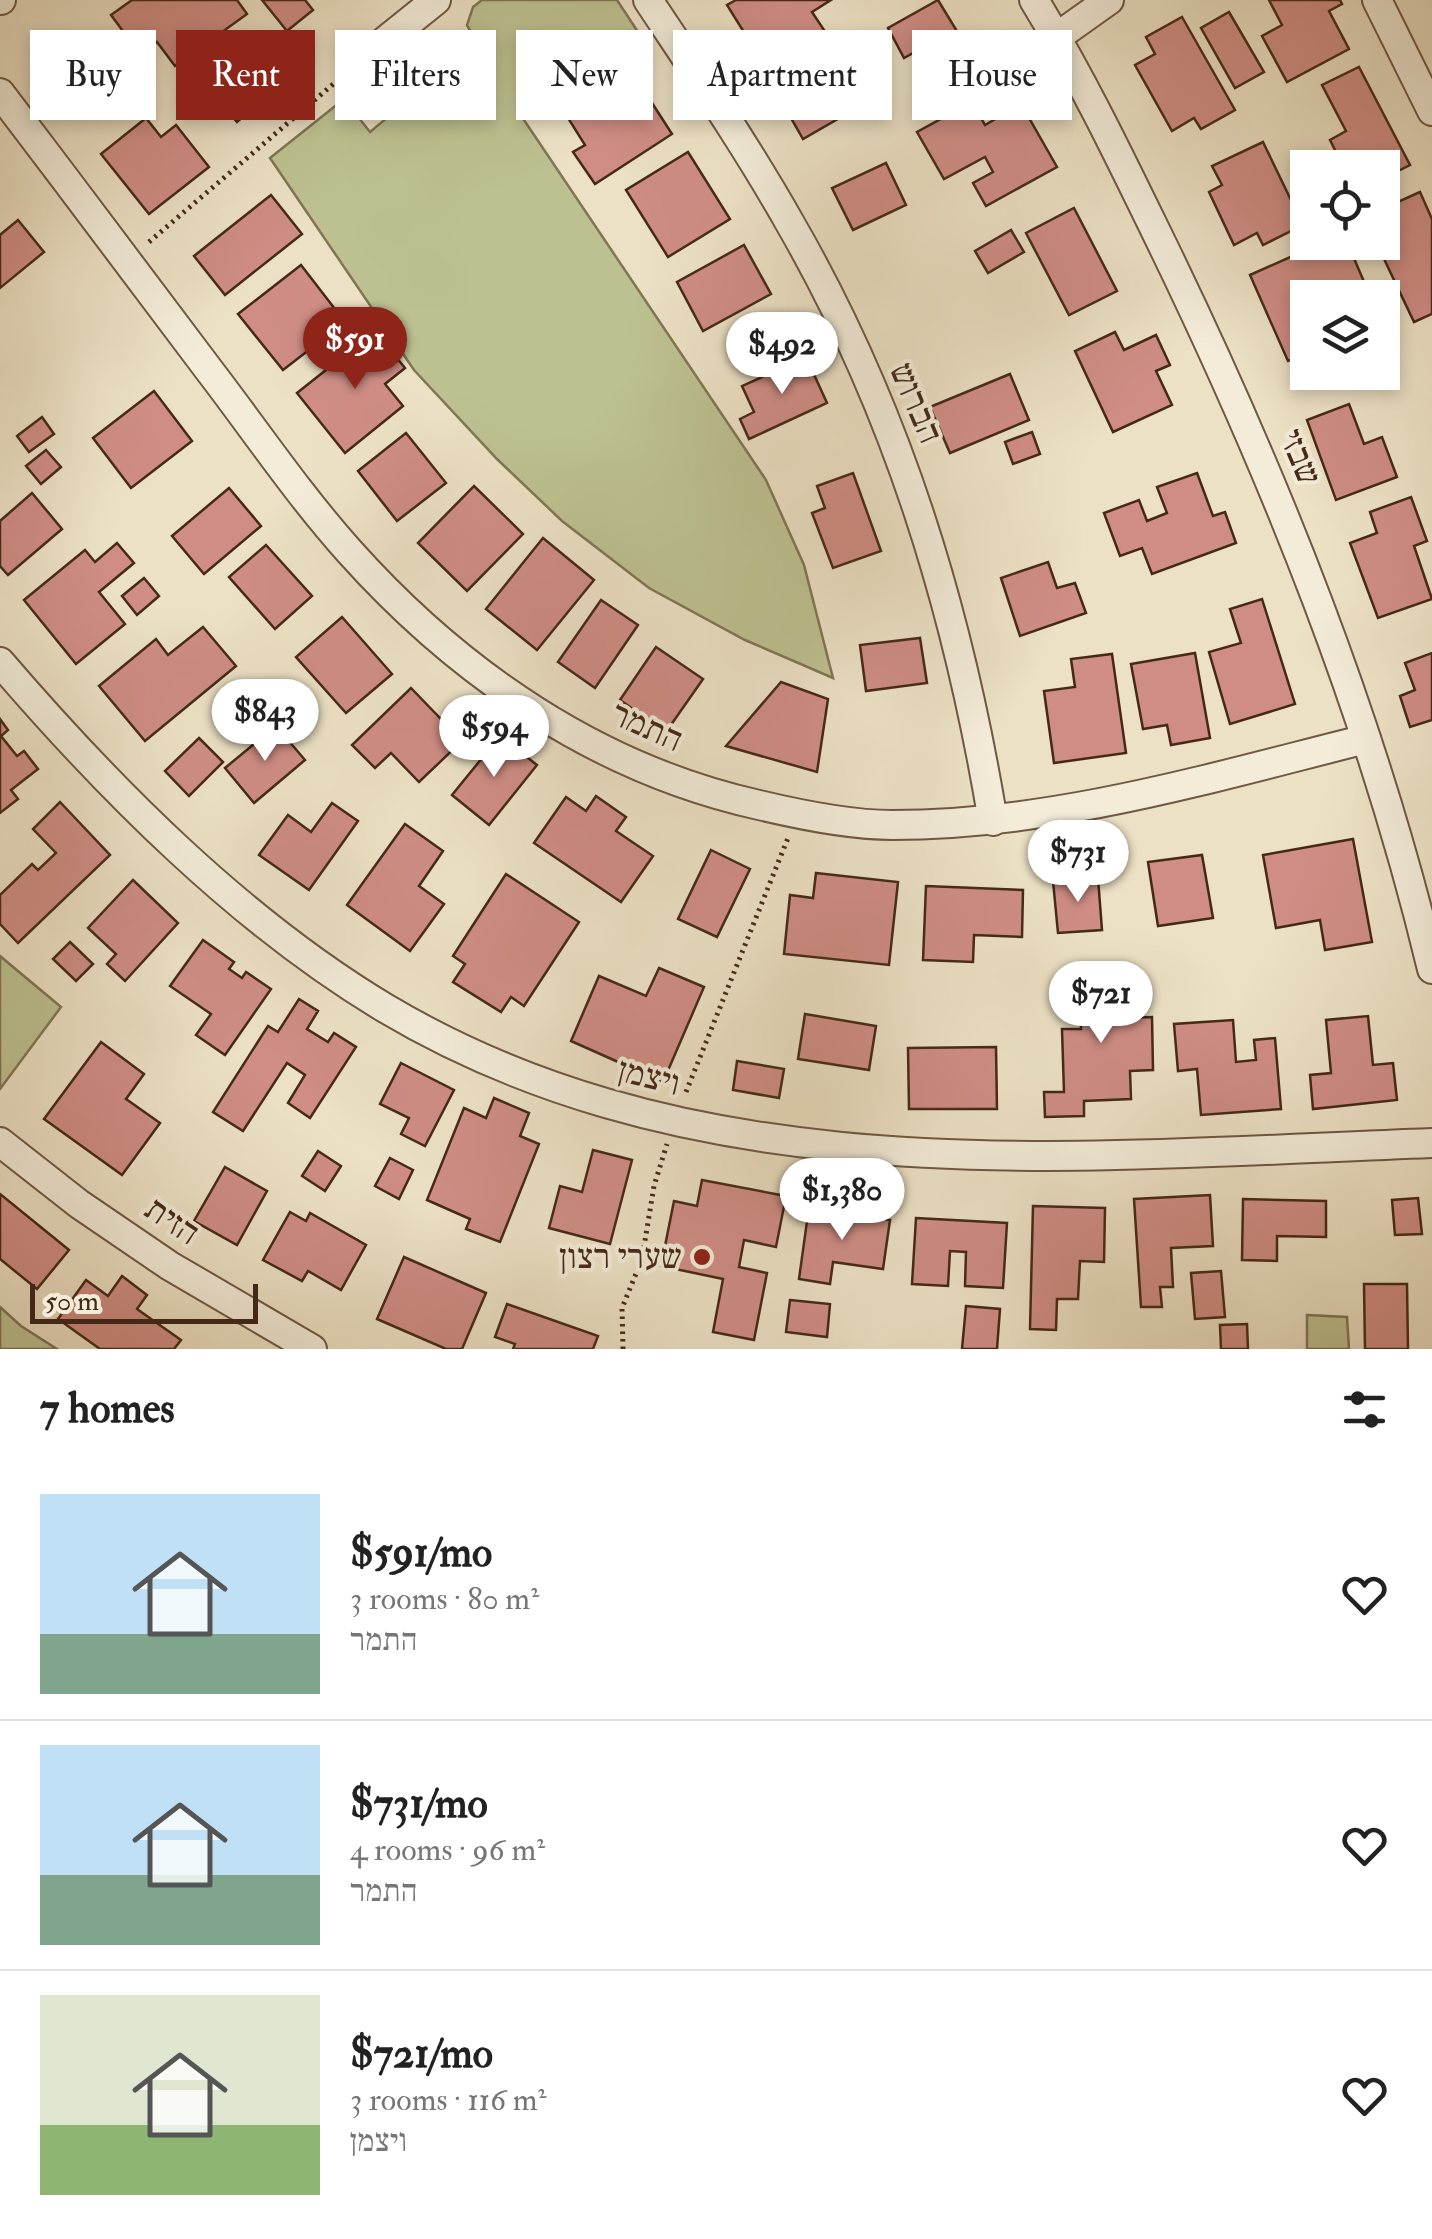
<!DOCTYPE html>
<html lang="en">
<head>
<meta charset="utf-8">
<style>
	:root { --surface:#fff; --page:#f2f2f2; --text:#222; --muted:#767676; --line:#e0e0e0; --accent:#8f2418 }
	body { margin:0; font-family:"IM FELL Double Pica","Frank Ruhl Libre",serif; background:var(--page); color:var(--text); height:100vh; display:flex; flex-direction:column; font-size:38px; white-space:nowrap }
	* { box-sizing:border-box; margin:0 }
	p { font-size:32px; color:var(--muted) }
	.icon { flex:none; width:55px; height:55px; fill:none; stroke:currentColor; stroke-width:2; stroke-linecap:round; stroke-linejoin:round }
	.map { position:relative; height:1349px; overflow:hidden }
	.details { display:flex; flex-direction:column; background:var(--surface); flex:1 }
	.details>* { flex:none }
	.guide { position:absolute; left:30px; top:30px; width:1372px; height:90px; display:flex; gap:20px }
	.tools { position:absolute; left:1290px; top:150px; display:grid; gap:20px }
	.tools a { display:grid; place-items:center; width:110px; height:110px; border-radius:0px; background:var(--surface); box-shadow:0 5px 15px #0003; font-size:50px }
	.scale { position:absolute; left:30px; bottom:25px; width:228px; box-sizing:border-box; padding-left:10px; border:5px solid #452917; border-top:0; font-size:28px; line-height:35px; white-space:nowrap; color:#452917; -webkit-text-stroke:8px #f3ecd9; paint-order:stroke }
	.price { position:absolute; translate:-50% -85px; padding:0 22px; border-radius:35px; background:#fff; color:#222; font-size:32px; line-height:65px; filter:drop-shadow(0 2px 5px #0008) }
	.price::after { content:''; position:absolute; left:50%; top:60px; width:30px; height:22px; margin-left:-15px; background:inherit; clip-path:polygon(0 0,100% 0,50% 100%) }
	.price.selected { background:var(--accent); color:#fff }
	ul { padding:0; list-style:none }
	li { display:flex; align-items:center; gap:30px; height:250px; padding:0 40px }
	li+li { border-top:2px solid var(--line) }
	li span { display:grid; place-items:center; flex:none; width:280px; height:200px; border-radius:0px; color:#555 }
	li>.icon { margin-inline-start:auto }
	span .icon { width:120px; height:120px; fill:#fffc; stroke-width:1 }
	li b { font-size:42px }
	h2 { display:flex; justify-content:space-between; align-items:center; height:120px; padding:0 40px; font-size:42px }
	.pill { padding:0 35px; border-radius:0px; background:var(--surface); box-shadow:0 5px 15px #0003; font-size:35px; line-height:90px }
	.pill.selected { background:var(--accent); color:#fff }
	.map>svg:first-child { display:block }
	.green { fill:#bdc191; stroke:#817554; stroke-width:2.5 }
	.building { fill:#cf8d85; stroke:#452917; stroke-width:2.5 }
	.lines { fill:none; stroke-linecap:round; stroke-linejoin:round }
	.street-casing { stroke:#6f5742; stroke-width:32 }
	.path { stroke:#452917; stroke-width:5; stroke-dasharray:2.5 5; stroke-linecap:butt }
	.street { stroke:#f3ecd9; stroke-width:28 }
	.poi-dot { fill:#8f2418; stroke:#f3ecd9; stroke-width:4 }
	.labels { text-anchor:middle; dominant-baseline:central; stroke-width:8; stroke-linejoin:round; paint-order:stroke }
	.street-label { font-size:35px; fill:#452917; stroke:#f3ecd9 }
	.poi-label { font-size:35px; fill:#452917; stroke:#f3ecd9; text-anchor:end }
</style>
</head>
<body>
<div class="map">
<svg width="1432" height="1349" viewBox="0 0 1432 1349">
	<rect width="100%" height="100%" fill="#ece1c5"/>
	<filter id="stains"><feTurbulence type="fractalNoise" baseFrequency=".002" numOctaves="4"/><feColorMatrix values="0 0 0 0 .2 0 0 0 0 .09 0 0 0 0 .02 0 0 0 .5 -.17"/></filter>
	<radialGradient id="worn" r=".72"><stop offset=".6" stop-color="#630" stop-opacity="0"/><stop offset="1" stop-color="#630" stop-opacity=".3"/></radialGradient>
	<g class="green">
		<path d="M482 0H617L640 35 524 120 766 480 804 565 833 678 745 640 649 588 562 521 497 459 414 370 270 158 344 99 370 132 477 43 467 25 473 7Z"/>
		<path d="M0 956 61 1007 0 1089Z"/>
		<path d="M0 1307 21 1326 57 1349H0Z"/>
		<path d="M1307 1315 1347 1317 1349 1349H1307Z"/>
	</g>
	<g class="building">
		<path d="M132 0H237L247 14 175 66 157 42 140 54 111 15Z"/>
		<path d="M262 0H305L313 10 287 31Z"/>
		<path d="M736 0H831L812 12 824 30 765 66 727 5Z"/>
		<path d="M938 0 980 69 936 94 921 66 931 60 924 47 904 58 888 28Z"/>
		<path d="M1269 0H1340L1342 4 1329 11 1349 49 1287 82 1262 36 1282 25Z"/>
		<path d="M1229 12 1264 72 1235 88 1201 28Z"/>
		<path d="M1182 17 1235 110 1201 129 1194 118 1172 131 1135 65 1155 54 1146 37Z"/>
		<path d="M849 56 874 98 803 139 779 97Z"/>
		<path d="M1359 67 1410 165 1382 179V168H1344L1330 140 1346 131 1322 85Z"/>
		<path d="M245 70 267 96 237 122 225 108 236 99 226 88Z"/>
		<path d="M634 75 672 134 595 184 573 152 585 145 568 118Z"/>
		<path d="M972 102 985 125 1021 104 1057 167 986 206 973 183 993 172 985 157 944 179 917 132Z"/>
		<path d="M146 118 161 137 176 125 209 167 149 214 101 154Z"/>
		<path d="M1263 142 1303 225 1263 245 1257 233 1234 245 1209 192 1222 185 1212 166Z"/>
		<path d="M688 152 730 219 668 257 626 190Z"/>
		<path d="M886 163 906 205 853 230 832 188Z"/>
		<path d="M1420 192 1432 219V314L1414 322 1376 242H1382V209Z"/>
		<path d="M271 195 302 234 225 295 194 256Z"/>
		<path d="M1074 208 1117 291 1069 315 1026 233Z"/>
		<path d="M18 220 44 252 0 288V235Z"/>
		<path d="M1011 230 1024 252 988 273 975 251Z"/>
		<path d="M1324 242H1347L1365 284 1334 298H1308V353L1288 361 1250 275Z"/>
		<path d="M744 245 771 294 703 331 677 282Z"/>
		<path d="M301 265 345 322 283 370 238 314Z"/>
		<path d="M375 331 405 368 385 384 403 406 345 453 297 393Z"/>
		<path d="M1115 332 1124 350 1156 335 1170 365 1156 371 1172 405 1113 432 1075 351Z"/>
		<path d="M806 357 827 403 749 439 740 419 754 412 742 386Z"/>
		<path d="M1010 374 1029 420 950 453 930 407Z"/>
		<path d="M154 391 192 441 131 488 93 438Z"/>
		<path d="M1349 404 1364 444 1382 437 1397 477 1336 500 1307 420Z"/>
		<path d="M42 417 54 434 29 452 17 436Z"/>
		<path d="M1032 432 1040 454 1013 464 1005 442Z"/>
		<path d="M406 433 446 483 397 521 358 471Z"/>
		<path d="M46 450 61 467 41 484 26 466Z"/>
		<path d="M853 473 881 551 833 568 812 513 825 508 817 486Z"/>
		<path d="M1197 473 1213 516 1225 512 1236 543 1152 574 1142 548 1120 556 1104 513 1139 500 1147 521 1167 513 1157 487Z"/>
		<path d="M474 486 523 534 467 591 418 543Z"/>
		<path d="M229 488 261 526 204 574 172 536Z"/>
		<path d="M32 493 62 529 8 575 0 566V521Z"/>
		<path d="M1411 497 1427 541 1414 546 1432 599 1378 618 1350 543 1377 533 1370 512Z"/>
		<path d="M543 538 594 580 537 650 486 609Z"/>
		<path d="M117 543 134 563 99 592 125 624 76 664 24 600 85 550 95 562Z"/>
		<path d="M266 545 312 596 275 629 229 577Z"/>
		<path d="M1048 562 1057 588 1075 583 1086 613 1020 636 1001 578Z"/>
		<path d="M144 578 159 596 137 615 122 596Z"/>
		<path d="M1262 599 1295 704 1230 724 1209 652 1241 643 1230 609Z"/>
		<path d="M601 600 638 625 595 688 558 662Z"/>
		<path d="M342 617 392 674 346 713 296 657Z"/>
		<path d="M203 627 236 666 145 741 99 686 156 639 168 655Z"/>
		<path d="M920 638 927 683 866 691 860 645Z"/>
		<path d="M656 647 703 679 666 732 620 700Z"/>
		<path d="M1195 653 1210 738 1171 745 1167 725 1143 729 1131 664Z"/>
		<path d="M1432 653V720L1410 727 1400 696 1415 690 1405 663Z"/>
		<path d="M1112 654 1126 753 1054 763 1044 691 1075 687 1071 659Z"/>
		<path d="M781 682 828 699 817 772 726 746Z"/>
		<path d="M411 688 462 741 419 782 391 753 375 768 352 745Z"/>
		<path d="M0 719 8 730 1 736 17 756 24 751 38 769 11 790 18 799 0 813Z"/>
		<path d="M276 726 305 760 254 803 225 768Z"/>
		<path d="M500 736 537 765 489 825 452 795Z"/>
		<path d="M199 738 223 762 189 796 165 771Z"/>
		<path d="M596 796 626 817 616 831 653 856 621 902 534 843 566 797 586 811Z"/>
		<path d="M60 802 110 855 18 943 0 924V895L32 864 38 870 56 853 33 829Z"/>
		<path d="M332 803 358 821 309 890 259 855 288 815 311 832Z"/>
		<path d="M405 824 443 851 419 886 444 904 410 951 347 905Z"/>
		<path d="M1353 839 1372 942 1325 950 1320 920 1276 928 1263 855Z"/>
		<path d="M711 850 750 869 717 937 678 919Z"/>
		<path d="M1202 855 1213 918 1158 926 1148 862Z"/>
		<path d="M816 873 898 882 889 965 784 954 790 895 813 898Z"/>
		<path d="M506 874 579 922 524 1006 511 997 501 1012 453 982 465 964 453 956Z"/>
		<path d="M1098 878 1102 930 1058 933 1053 881Z"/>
		<path d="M133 880 178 923 125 981 107 964 116 954 88 928Z"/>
		<path d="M926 886 1023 890 1022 937 974 935 973 962 923 960Z"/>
		<path d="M203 940 234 962 229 969 242 978 246 972 271 989 225 1055 196 1035 211 1014 170 986Z"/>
		<path d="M70 942 93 964 76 981 53 959Z"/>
		<path d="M1123 965 1125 1018 1152 1017 1153 1070 1130 1071 1131 1099 1084 1101V1116L1045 1117 1044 1092H1064L1062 1029H1081L1079 966Z"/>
		<path d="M659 968 704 987 663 1082 571 1041 599 976 646 996Z"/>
		<path d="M299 999 318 1011 307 1029 328 1042 334 1033 356 1047 310 1118 288 1103 305 1075 287 1063 243 1131 213 1112 268 1026 278 1032Z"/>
		<path d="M805 1014 876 1026 869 1070 798 1059Z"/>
		<path d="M1368 1016 1373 1065 1393 1063 1397 1100 1313 1109 1310 1075 1331 1073 1326 1020Z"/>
		<path d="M1233 1020 1236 1062 1256 1060 1254 1040 1275 1038 1281 1109 1201 1115 1197 1069 1178 1071 1174 1024Z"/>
		<path d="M101 1042 144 1074 126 1099 160 1123 122 1175 44 1119Z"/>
		<path d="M996 1047 997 1109H909L908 1048Z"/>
		<path d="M737 1061 784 1069 779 1098 733 1090Z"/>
		<path d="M401 1063 454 1090 425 1146 401 1134 409 1118 380 1104Z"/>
		<path d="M494 1098 529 1113 520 1136 539 1144 500 1242 466 1229 470 1219 427 1200 464 1108 486 1118Z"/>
		<path d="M593 1150 632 1160 610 1244 549 1228 560 1186 582 1192Z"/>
		<path d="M318 1151 341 1166 325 1191 302 1176Z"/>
		<path d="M390 1158 413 1170 399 1199 375 1186Z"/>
		<path d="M225 1167 267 1191 237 1245 194 1221Z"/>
		<path d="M702 1180 786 1196 776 1247 744 1240 739 1267 767 1273 754 1340 713 1332 723 1279 661 1266 674 1201 697 1206Z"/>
		<path d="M0 1194 69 1250 37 1289 0 1259Z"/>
		<path d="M1210 1195 1213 1246 1171 1248 1173 1287H1160L1162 1307H1141L1134 1199Z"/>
		<path d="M1418 1198 1422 1234 1395 1235 1392 1200Z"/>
		<path d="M1243 1199 1326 1201V1237L1277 1236V1261L1242 1260Z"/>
		<path d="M1033 1206 1105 1208 1104 1262 1080 1261 1078 1299H1057L1056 1330 1030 1329Z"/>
		<path d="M809 1207 890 1220 883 1269 833 1262 830 1284 799 1279Z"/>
		<path d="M290 1212 306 1221 310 1213 366 1245 341 1290 308 1271 302 1281 263 1260Z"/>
		<path d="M916 1218 1007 1223 1003 1288 965 1286 966 1252 950 1251 948 1286 912 1284Z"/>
		<path d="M404 1257 486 1293 462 1349H446L377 1319Z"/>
		<path d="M1221 1271 1225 1317 1195 1319 1191 1273Z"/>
		<path d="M122 1276 147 1295 137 1309 181 1340 174 1349H100L58 1319 86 1280 108 1296Z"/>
		<path d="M1364 1284H1407L1408 1349H1365Z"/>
		<path d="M790 1300 830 1304 827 1337 786 1332Z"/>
		<path d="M507 1304 598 1336 593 1349H513L515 1344 495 1337Z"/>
		<path d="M966 1306 1000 1309 997 1349H962Z"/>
		<path d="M1247 1324 1248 1349H1221L1220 1325Z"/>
	</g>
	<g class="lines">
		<defs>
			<g id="street">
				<path d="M0 0H1"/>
				<path d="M648 0C697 74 747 147 791 225 898 411 958 610 993 821"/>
				<path d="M1034 0C1083 80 1123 164 1164 248 1276 479 1372 719 1432 969"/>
				<path d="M1377 0 1432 111"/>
				<path d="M1057 37 1109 0"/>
				<path d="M359 62 436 0"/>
				<path d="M0 93C70 185 139 277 209 370 255 430 298 494 349 551 458 673 597 769 759 805 801 815 849 825 892 825 1054 825 1210 778 1366 739"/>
				<path d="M0 662C110 790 240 921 385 1008 703 1197 1079 1156 1432 1143"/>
				<path d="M0 1142 79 1204 170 1266 312 1349"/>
			</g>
		</defs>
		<use href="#street" class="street-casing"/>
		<g class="path">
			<path d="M149 242 338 80"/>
			<path d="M686 1092 788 838"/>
			<path d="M623 1349 622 1308 642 1259 654 1186 667 1144"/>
		</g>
		<use href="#street" class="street"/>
	</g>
	<circle class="poi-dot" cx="702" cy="1257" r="10"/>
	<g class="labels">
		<g class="street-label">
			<text transform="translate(916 403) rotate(67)">הברוש</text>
			<text transform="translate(1300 457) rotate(67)">שבזי</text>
			<text transform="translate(647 727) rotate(24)">התמר</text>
			<text transform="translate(649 1077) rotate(14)">ויצמן</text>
			<text transform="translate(172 1221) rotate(34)">הזית</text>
		</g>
		<g class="poi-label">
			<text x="682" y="1257">שערי רצון</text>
		</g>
	</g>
	<rect width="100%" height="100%" filter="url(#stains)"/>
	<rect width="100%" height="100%" fill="url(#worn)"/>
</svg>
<div class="tools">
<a><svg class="icon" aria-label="locate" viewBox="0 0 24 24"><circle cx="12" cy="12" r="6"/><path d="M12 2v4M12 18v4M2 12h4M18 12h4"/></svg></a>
<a><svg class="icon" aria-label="layers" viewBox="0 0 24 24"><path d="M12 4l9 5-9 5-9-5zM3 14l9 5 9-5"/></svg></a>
</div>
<div class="scale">50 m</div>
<b class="price selected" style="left:355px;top:392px">$591</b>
<b class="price" style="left:782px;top:397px">$492</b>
<b class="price" style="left:265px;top:764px">$843</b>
<b class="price" style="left:494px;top:780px">$594</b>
<b class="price" style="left:1078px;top:905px">$731</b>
<b class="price" style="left:1101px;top:1046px">$721</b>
<b class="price" style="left:842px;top:1243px">$1,380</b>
<div class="guide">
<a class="pill">Buy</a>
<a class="pill selected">Rent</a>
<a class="pill">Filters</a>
<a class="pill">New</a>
<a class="pill">Apartment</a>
<a class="pill">House</a>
</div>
</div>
<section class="details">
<h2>7 homes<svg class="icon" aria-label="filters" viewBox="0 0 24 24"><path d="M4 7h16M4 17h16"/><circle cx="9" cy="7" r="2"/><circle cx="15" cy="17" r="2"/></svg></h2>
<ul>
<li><span style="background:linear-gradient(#bfe0f5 70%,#7fa58c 0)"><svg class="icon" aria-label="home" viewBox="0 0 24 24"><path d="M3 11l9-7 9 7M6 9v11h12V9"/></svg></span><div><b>$591/mo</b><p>3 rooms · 80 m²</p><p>התמר</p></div><svg class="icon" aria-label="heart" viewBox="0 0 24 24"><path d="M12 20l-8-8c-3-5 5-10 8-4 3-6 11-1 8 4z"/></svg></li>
<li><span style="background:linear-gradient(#bfe0f5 65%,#7fa58c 0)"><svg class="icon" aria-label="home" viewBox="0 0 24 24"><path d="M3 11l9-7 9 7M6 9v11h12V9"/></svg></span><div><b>$731/mo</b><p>4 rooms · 96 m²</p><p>התמר</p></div><svg class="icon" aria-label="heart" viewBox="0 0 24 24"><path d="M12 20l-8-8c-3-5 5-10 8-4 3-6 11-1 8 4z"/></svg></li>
<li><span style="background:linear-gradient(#dfe7d0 65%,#8fb573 0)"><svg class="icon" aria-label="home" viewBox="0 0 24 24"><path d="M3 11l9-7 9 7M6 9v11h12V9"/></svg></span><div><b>$721/mo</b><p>3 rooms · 116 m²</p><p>ויצמן</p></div><svg class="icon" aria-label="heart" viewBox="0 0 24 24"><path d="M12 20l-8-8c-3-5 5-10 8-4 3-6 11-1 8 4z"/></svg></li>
</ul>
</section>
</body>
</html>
